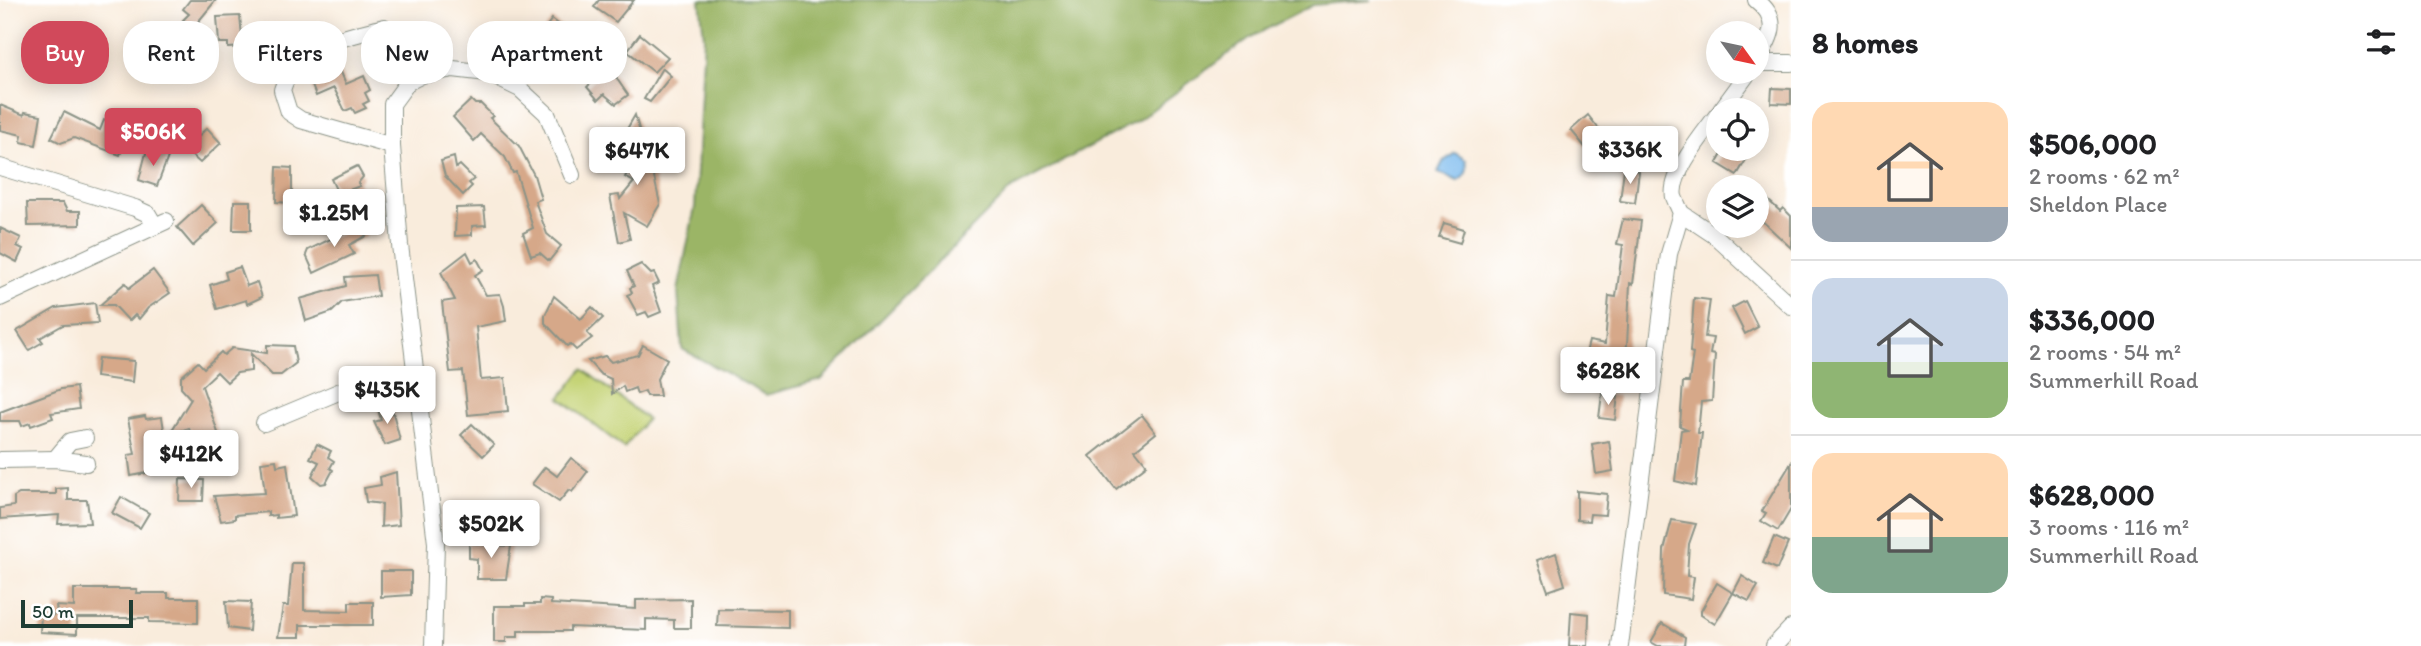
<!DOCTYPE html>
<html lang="en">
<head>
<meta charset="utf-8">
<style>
	:root { --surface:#fff; --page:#f6f6f6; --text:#202124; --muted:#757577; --line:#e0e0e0; --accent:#d1495b }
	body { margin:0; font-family:Itim,sans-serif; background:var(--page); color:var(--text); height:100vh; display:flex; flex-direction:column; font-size:26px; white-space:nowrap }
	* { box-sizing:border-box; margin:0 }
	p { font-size:23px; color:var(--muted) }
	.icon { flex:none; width:38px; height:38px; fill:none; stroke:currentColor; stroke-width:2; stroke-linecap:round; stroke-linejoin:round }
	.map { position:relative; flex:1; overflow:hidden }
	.panel { display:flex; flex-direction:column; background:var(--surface); width:630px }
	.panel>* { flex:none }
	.hud { position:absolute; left:21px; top:21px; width:665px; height:63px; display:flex; gap:14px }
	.needle { width:46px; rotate:123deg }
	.fabs { position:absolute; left:1706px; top:21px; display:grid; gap:14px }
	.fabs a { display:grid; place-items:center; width:63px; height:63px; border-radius:50%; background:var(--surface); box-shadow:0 4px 18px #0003; font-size:35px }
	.scale { position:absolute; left:21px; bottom:18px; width:112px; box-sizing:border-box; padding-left:7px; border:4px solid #1f3d34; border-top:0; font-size:19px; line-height:24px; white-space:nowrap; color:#1f3d34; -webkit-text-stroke:5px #fff; paint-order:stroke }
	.price { position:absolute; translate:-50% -60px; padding:0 16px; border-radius:7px; background:#fff; color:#222; font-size:23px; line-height:46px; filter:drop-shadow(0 2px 4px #0008) }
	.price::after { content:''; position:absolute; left:50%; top:42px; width:21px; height:16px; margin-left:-10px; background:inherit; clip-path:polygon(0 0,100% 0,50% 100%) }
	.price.selected { background:var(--accent); color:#fff }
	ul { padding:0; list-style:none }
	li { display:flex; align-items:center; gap:21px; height:175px; padding:0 21px }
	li+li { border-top:2px solid var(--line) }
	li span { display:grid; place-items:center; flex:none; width:196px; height:140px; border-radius:21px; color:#555 }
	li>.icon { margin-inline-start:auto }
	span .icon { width:84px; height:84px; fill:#fffc; stroke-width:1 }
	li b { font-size:30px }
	h2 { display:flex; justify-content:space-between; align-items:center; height:84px; padding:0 21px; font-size:30px }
	.tag { padding:0 24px; border-radius:28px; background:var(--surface); box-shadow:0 4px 18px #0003; font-size:24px; line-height:63px }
	.tag.selected { background:var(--accent); color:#fff }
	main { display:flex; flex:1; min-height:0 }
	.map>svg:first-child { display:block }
	.green { fill:#c4d375; stroke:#728854; stroke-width:2 }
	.forest { fill:#9bb566; stroke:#5d794d; stroke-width:2 }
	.water { fill:#79b9ed; stroke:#4c7b90; stroke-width:2 }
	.building { fill:#d6a889 }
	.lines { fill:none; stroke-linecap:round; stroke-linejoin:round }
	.street-casing { stroke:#8c9488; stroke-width:18 }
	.street { stroke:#fff; stroke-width:16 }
</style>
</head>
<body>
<main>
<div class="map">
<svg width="1791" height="646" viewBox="0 0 1791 646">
	<rect width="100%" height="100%" fill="#fff"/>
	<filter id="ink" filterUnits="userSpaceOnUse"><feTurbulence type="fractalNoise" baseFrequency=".0143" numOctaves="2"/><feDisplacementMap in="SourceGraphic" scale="14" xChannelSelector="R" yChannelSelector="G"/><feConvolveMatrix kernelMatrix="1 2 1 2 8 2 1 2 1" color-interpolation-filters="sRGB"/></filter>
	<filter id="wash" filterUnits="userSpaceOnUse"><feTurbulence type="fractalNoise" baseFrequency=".00686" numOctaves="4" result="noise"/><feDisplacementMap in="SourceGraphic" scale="28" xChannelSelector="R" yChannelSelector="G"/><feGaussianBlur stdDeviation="1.57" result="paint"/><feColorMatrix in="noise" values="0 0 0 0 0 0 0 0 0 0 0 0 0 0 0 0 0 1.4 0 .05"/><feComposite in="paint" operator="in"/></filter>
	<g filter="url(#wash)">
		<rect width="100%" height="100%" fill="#f9ecdc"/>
		<path class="green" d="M583 369 647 419 624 448 560 398Z"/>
		<path class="forest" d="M700 0H1371L1313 5 1251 37 1137 121 1011 189 821 380 766 395 682 349 678 291 695 207 704 37Z"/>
		<path class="water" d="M1455 153 1466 160C1468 170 1467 175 1458 181L1438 172 1443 162Z"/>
		<g id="blocks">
			<g class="building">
				<path d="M190 0H216L193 28 183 20 189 14 183 9Z"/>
				<path d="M599 0H634L616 22 594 7Z"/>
				<path d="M240 16 243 47 228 48V43H219L217 17Z"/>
				<path d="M552 19 567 31 545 52 534 43Z"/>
				<path d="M640 34 668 57 654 72 627 51Z"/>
				<path d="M337 63 346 84 364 76 370 90 365 93 369 101 363 104 366 108 355 113 352 108 345 111 334 88 316 96 311 83 314 81 312 75Z"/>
				<path d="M608 66 628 95 616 104 604 94 598 100 587 87Z"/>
				<path d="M662 68 671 76 650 102 644 99Z"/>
				<path d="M1772 88 1791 89V104L1771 103Z"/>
				<path d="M471 100 475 104H481L493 116 490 118 519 146 534 175 541 199 535 201 547 234 561 246 549 261 540 253 531 256 523 233 533 228 516 172 513 173 505 157 481 134 474 141 453 117Z"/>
				<path d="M0 105 24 115 25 112 41 115 36 145 21 142 22 135 0 130Z"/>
				<path d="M64 112 100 130 104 120 129 131 120 155 74 138 61 143 51 138Z"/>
				<path d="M635 115 643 143 655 150 650 159 660 204 647 226 624 213 630 239 619 242 610 196 619 195 620 199 634 182 625 177 635 159 627 129Z"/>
				<path d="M1588 115 1602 133 1585 147 1571 130Z"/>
				<path d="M207 128 221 143 200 163 190 154V144Z"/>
				<path d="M147 149 168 157 157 186 139 180Z"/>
				<path d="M1725 149 1747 158 1737 175 1717 163Z"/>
				<path d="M454 157 456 168 460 165 474 179 469 183 472 186 463 195 445 176 441 161Z"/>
				<path d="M357 166 363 177 358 183 360 186 338 194 331 179Z"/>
				<path d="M277 167 292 168V203L276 202Z"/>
				<path d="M1624 169 1639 171 1635 203 1620 201Z"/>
				<path d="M1757 190 1780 211 1783 208 1791 216V248L1757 216Z"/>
				<path d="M234 201H251V230H233Z"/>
				<path d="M27 203H63L67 211H80V225L28 226Z"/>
				<path d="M201 205 218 223 193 246 177 227Z"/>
				<path d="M484 207 486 225 472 226V235L455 236 456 208Z"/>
				<path d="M1623 219 1641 221 1633 284 1630 283 1627 345 1621 368 1584 362 1589 341 1605 344 1609 296 1616 297 1623 245 1617 244Z"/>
				<path d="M1444 223 1464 229 1460 243 1439 237Z"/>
				<path d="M361 224 366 236 349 245 354 254 314 273 306 255 308 250Z"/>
				<path d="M0 228 21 238 17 246 23 249 17 262 0 253Z"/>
				<path d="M467 252 472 262 477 259 483 270 475 275 486 295 500 294 504 306 506 321 476 327 481 380 505 378 508 411 468 415 463 371 450 372 442 302 455 300 441 272Z"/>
				<path d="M641 264 651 274 654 273 659 283 652 286 661 312 649 317 646 312 638 315 627 295 632 293 630 288 634 286 627 271Z"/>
				<path d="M240 267 247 286 257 282 262 297 247 304 246 300 217 309 210 285 227 279 225 272Z"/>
				<path d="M153 270 170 293 148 308 139 319 135 315 129 321 114 305H100L125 283 129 288Z"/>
				<path d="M375 275 378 296 342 302 332 312 306 321 300 299 346 286 345 277Z"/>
				<path d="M554 296 581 319 592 307 603 318 587 333 592 338 576 350 570 344 567 346 545 323V315Z"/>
				<path d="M1694 298 1710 300 1705 337 1713 338 1710 354 1715 355 1712 401 1701 402 1698 433H1702L1696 486 1675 481 1681 430 1687 429 1680 426 1683 382H1689L1693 353 1690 352Z"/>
				<path d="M1745 301 1758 327 1745 334 1732 308Z"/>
				<path d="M95 303 98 323 63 325 40 338 43 342 29 350 17 331 56 308Z"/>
				<path d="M267 345 293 346 296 363 281 375H272L251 354V371L237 373 227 382 217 372 202 386 225 453 198 462 189 428 169 435 191 399 181 388V377L198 362 204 368 221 352 224 355 232 348 267 353Z"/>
				<path d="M643 345 667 359 657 379 660 396H647L645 391 637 394 635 388 625 392 623 386 612 394 611 379 600 374 588 361 605 356 611 362 638 355Z"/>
				<path d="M98 358 134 361 132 382 96 377Z"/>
				<path d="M76 387 79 409 51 413 53 418 31 426 30 423 22 426 20 421H0V412L61 389Z"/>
				<path d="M1602 394 1618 396 1615 420 1599 418Z"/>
				<path d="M391 405 400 440 385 445 374 422 381 420 378 409Z"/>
				<path d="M1142 415 1156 433 1135 450 1147 465 1116 489 1090 456Z"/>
				<path d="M145 416 146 419 162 417 165 436 156 437 162 470 131 476 128 455 135 454 128 419Z"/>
				<path d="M472 424 494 445 483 456 461 435Z"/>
				<path d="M1609 441 1613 471 1596 474 1592 444Z"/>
				<path d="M317 444 331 451 328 457 334 461 330 468 333 470 326 483 321 484 312 476 319 462 310 458Z"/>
				<path d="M571 458 588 471 572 492 569 490 559 502 532 484 545 467 557 476Z"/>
				<path d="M276 460 277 466 287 464 294 516 276 518V515L268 516V512L235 515V519L221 521 214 496 265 493 261 462Z"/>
				<path d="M1791 463V509L1778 531 1761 521 1766 513 1762 511Z"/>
				<path d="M396 472 399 525 381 527 382 504 366 502 364 488 381 485 380 477Z"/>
				<path d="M180 479 204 480 203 501H179Z"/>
				<path d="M68 488V500H87L90 523 58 524 59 515 0 519V508L14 506V497L19 494H56V489Z"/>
				<path d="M1577 491 1607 494 1605 515 1590 514 1589 521 1577 520Z"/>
				<path d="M121 497 149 513 140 528 112 513Z"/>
				<path d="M1672 520 1696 524 1689 544 1687 576 1694 577 1691 599 1663 595 1664 550Z"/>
				<path d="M1774 537 1788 543 1777 569 1763 563Z"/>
				<path d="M469 543 511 546 506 579H477V559L469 558Z"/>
				<path d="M1556 553 1565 585 1548 591 1537 560Z"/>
				<path d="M292 563H303L304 568V610L349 611V602H373V625H300V637H278L283 606H288Z"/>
				<path d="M381 571H411V595L381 597Z"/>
				<path d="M1742 576 1758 586 1749 601 1733 593Z"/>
				<path d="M1717 583 1733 593 1715 624 1701 615V611Z"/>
				<path d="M74 589H137L136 593H168V598H198V623L149 622V618H77V634L40 632 41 616H52L57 613 56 606 74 607Z"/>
				<path d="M540 599 551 600V604L636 609V600L691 599V628H674V620L646 619V630L570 627V631H518V637H506V642H494V606H525V604H540Z"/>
				<path d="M226 601 251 602 249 631 228 628Z"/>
				<path d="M718 609 788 610V628L717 626Z"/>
				<path d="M1571 612 1589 614 1588 646H1569Z"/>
				<path d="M1662 623 1685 637 1684 646H1658L1651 642Z"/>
			</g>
		</g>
	</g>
	<g filter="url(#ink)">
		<use href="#blocks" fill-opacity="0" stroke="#8c9488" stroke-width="2"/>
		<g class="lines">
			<defs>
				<g id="street">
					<path d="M1756 0C1781 19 1772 37 1757 60"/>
					<path d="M384 27C343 38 296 45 282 90L289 112 301 120 392 146"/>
					<path d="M1757 63H1791"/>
					<path d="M1721 110 1749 72"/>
					<path d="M0 167 135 208 148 214 155 226"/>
					<path d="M1681 213 1714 235 1791 306"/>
					<path d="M0 298 166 221"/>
					<path d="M264 423 348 388 413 373"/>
					<path d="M55 459 70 441 85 438"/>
					<path d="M0 460 55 459 86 463"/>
					<path d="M433 646 436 543 400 245 392 146V104L408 82 422 75 453 69 487 73 520 89 547 114 572 175"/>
					<path d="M1620 646 1669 254 1681 213C1679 208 1676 202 1674 197 1669 174 1705 132 1718 114"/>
					<path d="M1774 646 1791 628"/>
				</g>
			</defs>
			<use href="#street" class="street-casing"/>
			<use href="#street" class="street"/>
		</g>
	</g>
</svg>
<div class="fabs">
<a><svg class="needle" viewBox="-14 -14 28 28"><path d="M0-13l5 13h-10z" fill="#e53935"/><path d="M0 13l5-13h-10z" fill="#757577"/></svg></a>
<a><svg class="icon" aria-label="locate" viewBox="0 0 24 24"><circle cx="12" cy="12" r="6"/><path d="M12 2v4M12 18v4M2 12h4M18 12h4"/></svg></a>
<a><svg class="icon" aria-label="layers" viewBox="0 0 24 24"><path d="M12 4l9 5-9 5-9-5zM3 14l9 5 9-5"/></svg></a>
</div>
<div class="scale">50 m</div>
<b class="price selected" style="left:153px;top:168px">$506K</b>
<b class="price" style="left:1630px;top:186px">$336K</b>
<b class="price" style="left:637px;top:187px">$647K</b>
<b class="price" style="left:334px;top:249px">$1.25M</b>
<b class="price" style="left:1608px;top:407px">$628K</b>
<b class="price" style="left:387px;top:426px">$435K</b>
<b class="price" style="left:191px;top:490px">$412K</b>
<b class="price" style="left:491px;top:560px">$502K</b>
<div class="hud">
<a class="tag selected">Buy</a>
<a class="tag">Rent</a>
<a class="tag">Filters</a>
<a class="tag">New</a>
<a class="tag">Apartment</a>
</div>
</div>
<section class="panel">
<h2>8 homes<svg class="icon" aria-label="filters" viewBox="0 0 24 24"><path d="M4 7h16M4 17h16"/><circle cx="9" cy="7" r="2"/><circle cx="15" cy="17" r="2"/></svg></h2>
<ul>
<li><span style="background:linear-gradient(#ffd9b3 75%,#9aa5b1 0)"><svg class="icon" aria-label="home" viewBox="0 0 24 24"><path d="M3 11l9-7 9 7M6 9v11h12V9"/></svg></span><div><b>$506,000</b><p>2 rooms · 62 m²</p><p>Sheldon Place</p></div></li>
<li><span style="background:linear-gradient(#c9d6e8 60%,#8fb573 0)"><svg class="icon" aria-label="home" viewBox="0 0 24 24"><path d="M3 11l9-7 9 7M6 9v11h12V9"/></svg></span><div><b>$336,000</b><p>2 rooms · 54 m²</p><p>Summerhill Road</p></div></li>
<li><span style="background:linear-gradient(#ffd9b3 60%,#7fa58c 0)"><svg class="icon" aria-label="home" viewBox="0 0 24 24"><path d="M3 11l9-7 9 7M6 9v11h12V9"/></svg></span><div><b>$628,000</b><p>3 rooms · 116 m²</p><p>Summerhill Road</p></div></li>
</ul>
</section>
</main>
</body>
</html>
